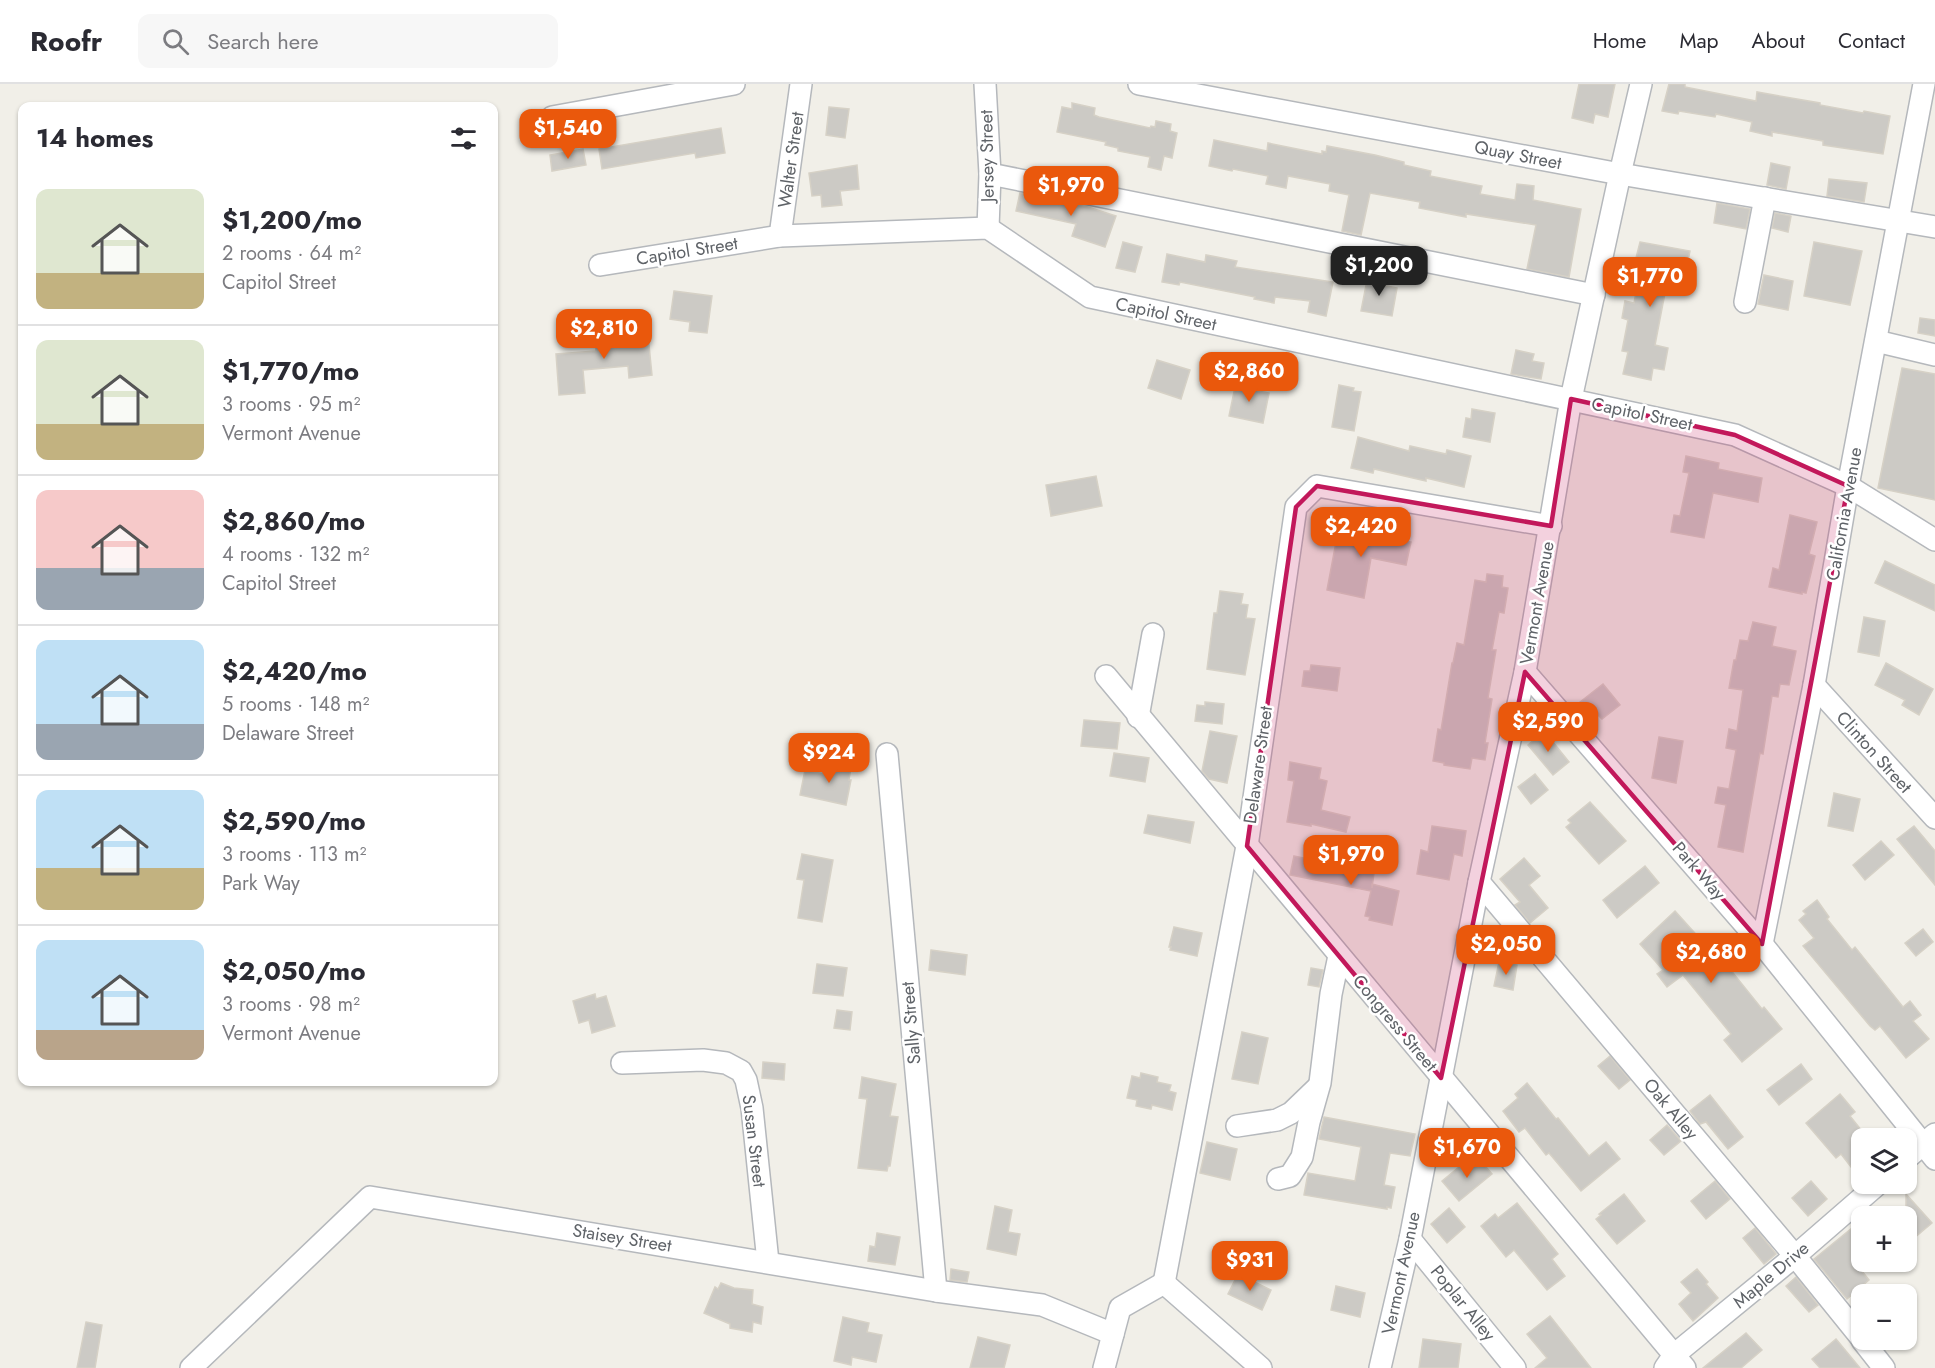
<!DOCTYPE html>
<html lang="en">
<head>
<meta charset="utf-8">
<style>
	:root { --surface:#fff; --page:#f7f7f7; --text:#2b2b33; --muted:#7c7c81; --line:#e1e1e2; --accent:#ea580c }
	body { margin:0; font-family:Jost,sans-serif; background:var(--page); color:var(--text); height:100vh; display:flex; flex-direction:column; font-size:22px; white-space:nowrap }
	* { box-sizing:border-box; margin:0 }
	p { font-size:20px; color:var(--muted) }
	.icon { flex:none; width:33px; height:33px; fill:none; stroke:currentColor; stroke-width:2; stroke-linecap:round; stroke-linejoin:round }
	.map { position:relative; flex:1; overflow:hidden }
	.drawer { position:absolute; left:18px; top:18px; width:480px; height:984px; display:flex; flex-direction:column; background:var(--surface); border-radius:12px; box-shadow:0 2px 4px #0004 }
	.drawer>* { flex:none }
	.tools { position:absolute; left:1851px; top:1044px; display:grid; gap:12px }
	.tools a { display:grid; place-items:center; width:66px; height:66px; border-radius:12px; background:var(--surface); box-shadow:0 2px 4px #0004; font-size:30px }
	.price { position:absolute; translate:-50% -51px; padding:0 14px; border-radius:12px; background:var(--accent); color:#fff; font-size:20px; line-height:39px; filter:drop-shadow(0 2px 3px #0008) }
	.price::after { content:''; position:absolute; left:50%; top:36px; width:18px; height:14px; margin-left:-9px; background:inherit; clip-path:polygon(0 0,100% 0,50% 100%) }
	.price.active { background:#222; color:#fff }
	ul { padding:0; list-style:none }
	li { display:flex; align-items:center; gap:18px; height:150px; padding:0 18px }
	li+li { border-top:2px solid var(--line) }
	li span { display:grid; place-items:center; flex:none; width:168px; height:120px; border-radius:12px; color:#555 }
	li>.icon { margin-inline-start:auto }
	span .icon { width:72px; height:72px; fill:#fffc; stroke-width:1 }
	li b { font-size:26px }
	h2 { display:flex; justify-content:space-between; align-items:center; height:72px; padding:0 18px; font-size:26px }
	header { display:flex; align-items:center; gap:36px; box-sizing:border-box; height:84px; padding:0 30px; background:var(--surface); border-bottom:2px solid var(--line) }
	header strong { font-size:28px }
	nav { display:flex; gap:33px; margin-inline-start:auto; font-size:21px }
	.search { width:420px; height:54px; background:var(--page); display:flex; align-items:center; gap:15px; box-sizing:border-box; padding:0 21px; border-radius:12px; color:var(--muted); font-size:22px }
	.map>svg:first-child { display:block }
	.building { fill:#cccac5; stroke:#d6d1c6; stroke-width:1.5 }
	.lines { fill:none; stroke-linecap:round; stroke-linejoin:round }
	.minor-casing { stroke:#b5b8bc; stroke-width:24 }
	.minor { stroke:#fff; stroke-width:21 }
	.marked { fill:#c2185b; fill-opacity:0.2; stroke:#c2185b; stroke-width:4.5; stroke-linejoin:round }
	.labels { text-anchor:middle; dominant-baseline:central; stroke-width:5; stroke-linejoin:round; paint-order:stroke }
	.street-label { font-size:18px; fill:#5f6368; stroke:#fff }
</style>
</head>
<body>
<header>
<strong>Roofr</strong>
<div class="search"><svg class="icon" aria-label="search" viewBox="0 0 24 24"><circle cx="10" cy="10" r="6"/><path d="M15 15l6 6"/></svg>Search here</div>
<nav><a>Home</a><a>Map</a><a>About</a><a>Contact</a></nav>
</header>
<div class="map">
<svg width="1935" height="1284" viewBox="0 0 1935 1284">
	<rect width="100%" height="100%" fill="#f1efe8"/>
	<g class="building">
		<path d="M1579 0H1615L1608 33 1595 30 1593 39 1572 34Z"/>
		<path d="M1669 0H1685V3L1756 17 1757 8 1820 19V21L1863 29 1864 27 1890 32 1883 70 1823 61V57L1772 48V52L1750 47 1752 38 1716 30 1715 33 1679 27 1678 30 1662 27Z"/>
		<path d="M1072 19 1095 24 1094 31 1099 33 1150 44 1151 42 1155 43 1156 37 1171 40 1170 47 1177 49 1172 74 1164 72 1161 86 1148 83 1150 73 1118 67V64L1105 61 1106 58 1057 48 1062 23 1072 25Z"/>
		<path d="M829 23 849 25 845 54 826 51Z"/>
		<path d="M721 44 725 69 696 74 695 69 602 85 599 65Z"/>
		<path d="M1214 56 1267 67 1268 59 1322 70V67L1326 68 1327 62 1375 71 1404 78V81L1431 87 1430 92 1482 102 1480 110 1515 116 1517 100 1534 102 1533 116 1581 125 1569 193 1527 185 1536 141 1466 130V133L1419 124 1420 118 1370 109 1361 151 1342 147 1349 111 1329 107 1330 100 1288 92 1286 104 1266 100 1268 92 1233 85 1232 87 1209 82Z"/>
		<path d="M583 65 586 81 552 87 550 71Z"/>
		<path d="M1771 79 1790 83 1786 105 1767 101Z"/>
		<path d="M857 81 859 105 840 107 842 121 822 123 821 111 812 112 809 89Z"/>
		<path d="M1829 95 1867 99 1864 118 1827 112Z"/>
		<path d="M1020 109 1088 123 1116 132 1105 163 1072 152 1076 140 1016 127Z"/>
		<path d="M1717 119 1750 125 1746 145 1714 139Z"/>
		<path d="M1775 129 1791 132 1788 148 1772 144Z"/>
		<path d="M1123 158 1142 163 1135 188 1116 184Z"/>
		<path d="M1640 158 1690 167 1685 191 1669 188 1655 261 1668 264 1664 286 1653 284 1651 296 1623 290 1628 268 1622 267 1628 236 1622 234 1625 217 1634 219 1641 183 1634 182Z"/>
		<path d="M1814 158 1862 167 1850 221 1804 212Z"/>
		<path d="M1167 170 1205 178 1206 171 1217 173 1237 177 1235 183 1333 198 1326 232 1308 228 1310 217 1275 213 1274 219 1254 215 1255 213 1180 198 1179 201 1162 198Z"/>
		<path d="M1368 191 1384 193 1382 201 1397 204 1392 232 1361 227Z"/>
		<path d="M1764 191 1793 197 1788 226 1758 220Z"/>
		<path d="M674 207 712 212 707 249 689 247 690 238 670 235Z"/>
		<path d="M1920 234 1935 236V252L1918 249Z"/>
		<path d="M619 244V254L648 251 652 291 629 294 628 282 583 286 585 309 559 311 556 270 596 267 595 246Z"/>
		<path d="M1516 266 1534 270 1532 277 1544 279 1541 295 1511 290Z"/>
		<path d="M1157 276 1190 286 1181 315 1148 304Z"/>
		<path d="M1902 284 1935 290V416L1878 404Z"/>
		<path d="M1236 298 1258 302V307L1269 309 1263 339 1229 332Z"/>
		<path d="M1339 301 1354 304 1353 307 1361 308 1354 347 1332 343Z"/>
		<path d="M1472 325 1495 329 1490 358 1463 353 1466 334 1471 335Z"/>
		<path d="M1358 353 1409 367 1410 362 1446 370 1447 366 1471 372 1464 403 1426 394V397L1374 385 1373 389 1351 384Z"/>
		<path d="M1686 372 1719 379 1718 385 1762 394 1758 418 1713 409 1704 454 1671 448 1674 431 1680 432 1689 389 1683 388Z"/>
		<path d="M1096 392 1102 422 1051 432 1046 401Z"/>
		<path d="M1790 431 1817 438 1809 470 1815 472 1811 489 1806 509 1802 508V510L1769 503 1773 484 1779 486Z"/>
		<path d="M1340 437 1359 441 1358 444 1363 445V449L1411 458 1406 481 1371 474 1364 514 1327 506Z"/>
		<path d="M1885 477 1935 501V527L1875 499Z"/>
		<path d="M1487 490 1503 492 1502 503 1508 504 1504 529 1499 528 1492 566H1496L1488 614 1492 615 1485 659H1488L1485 676 1472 674 1470 685 1444 681V679L1433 677 1438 645 1441 646 1452 579H1453L1457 559 1464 561 1475 496 1486 498Z"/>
		<path d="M1220 507 1243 510 1241 520 1248 521 1246 534 1255 535 1245 591 1207 585 1214 529H1217Z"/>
		<path d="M1864 533 1885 537 1879 572 1858 568Z"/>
		<path d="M1753 538 1776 543 1772 562 1796 567 1789 601 1780 600 1778 613 1772 612 1763 670 1760 669 1743 768 1718 763 1726 721 1715 719 1718 703 1729 705 1736 666 1726 664 1729 645 1737 647 1743 606 1729 604 1734 576H1736L1740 556 1748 557Z"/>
		<path d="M1886 579 1933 605 1919 631 1902 621 1905 616 1875 601Z"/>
		<path d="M1311 581 1340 584 1337 607 1302 602 1304 587H1310Z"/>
		<path d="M1603 600 1620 621 1602 635 1596 629 1592 632 1580 618Z"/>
		<path d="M1205 618 1224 620 1222 640 1195 637 1197 621 1205 622Z"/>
		<path d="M1084 636 1120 639 1117 665 1081 662Z"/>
		<path d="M1210 647 1237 652 1227 699 1209 695 1202 687Z"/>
		<path d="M1544 647 1569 678 1553 691 1528 661Z"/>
		<path d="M1659 653 1683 657 1676 699 1652 694Z"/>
		<path d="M1114 669 1149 674 1145 698 1110 692Z"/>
		<path d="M835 674 852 677 849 696H851L846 721 800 711 805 686 832 692Z"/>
		<path d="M1290 678 1321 684 1319 695 1327 697 1321 726 1350 733 1346 748 1311 740V742L1287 738 1294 697 1288 696Z"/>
		<path d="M1535 690 1548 706 1531 720 1518 703Z"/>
		<path d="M1834 709 1860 715 1853 747 1828 742Z"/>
		<path d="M1590 718 1626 757 1599 780 1566 743 1571 739 1568 736Z"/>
		<path d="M1148 731 1194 738 1190 759 1144 749Z"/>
		<path d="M1432 742 1466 747 1462 772 1454 770 1449 796 1417 790 1421 766 1428 768Z"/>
		<path d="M1914 742 1935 767V801L1897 755Z"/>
		<path d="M1881 757 1894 771 1865 796 1853 781Z"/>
		<path d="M802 770 833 776 822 838 798 834 804 796 797 795Z"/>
		<path d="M1294 772 1374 789 1372 804V800L1399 807 1392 841 1369 836 1370 833 1365 832 1371 807 1290 791Z"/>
		<path d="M1524 774 1540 792 1529 801 1548 824 1530 839 1515 821 1520 818 1500 795Z"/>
		<path d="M1645 782 1659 799 1617 834 1603 816Z"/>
		<path d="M1817 816 1829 833 1827 835 1852 866 1855 863 1903 923 1910 917 1921 931 1913 937 1929 955 1906 974 1880 942 1875 946 1870 942 1803 862 1814 854 1799 836 1806 830 1803 827Z"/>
		<path d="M1675 827 1702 857 1705 854 1762 925 1764 923 1782 945 1742 978 1724 956 1731 950 1683 891 1667 903 1657 890 1663 886 1640 860Z"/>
		<path d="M1174 843 1202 849 1197 872 1170 866 1171 863H1169Z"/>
		<path d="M1923 845 1933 858 1916 872 1905 859Z"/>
		<path d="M931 866 967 871 965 891 929 886Z"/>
		<path d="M1499 878 1517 881 1513 906 1494 902Z"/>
		<path d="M817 880 847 884 843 912 813 909Z"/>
		<path d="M1311 884 1323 886 1319 903 1308 901Z"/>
		<path d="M595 910 596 915 606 912 615 942 592 949 589 936 579 939 573 917Z"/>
		<path d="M837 926 852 928 850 946 834 944Z"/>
		<path d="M1242 948 1268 954 1258 1000 1232 995Z"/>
		<path d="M1610 972 1630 996 1619 1005 1598 982Z"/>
		<path d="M763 978 785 980 784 996 762 994Z"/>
		<path d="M1801 980 1812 995 1779 1021 1767 1006Z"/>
		<path d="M1141 989 1158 993 1157 998 1171 1001 1169 1007 1176 1009 1172 1026 1152 1021 1151 1025 1136 1022 1137 1016 1127 1014 1132 992 1140 994Z"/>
		<path d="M862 993 896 1000 890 1032 898 1033 890 1082H888L887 1087 858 1084 867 1015 859 1014Z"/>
		<path d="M1527 999 1556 1035 1558 1034 1589 1072 1606 1058 1620 1075 1581 1107 1549 1069 1546 1071 1525 1044 1519 1048 1503 1027 1518 1014 1515 1010Z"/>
		<path d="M1840 1010 1855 1028 1850 1032 1862 1047V1074L1851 1083 1841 1070 1836 1074 1806 1039Z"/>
		<path d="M1710 1011 1743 1053 1728 1065 1706 1038 1700 1040 1690 1027Z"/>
		<path d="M1324 1033 1415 1050 1410 1072 1390 1069 1384 1101 1395 1103 1391 1124 1387 1123V1125L1304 1111 1308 1089 1355 1097 1361 1063 1319 1055Z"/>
		<path d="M1667 1041 1681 1057 1664 1071 1650 1056Z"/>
		<path d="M1207 1058 1237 1065 1230 1096 1200 1089Z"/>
		<path d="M1479 1075 1492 1090 1459 1117 1442 1097 1459 1083 1463 1088Z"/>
		<path d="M1715 1097 1730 1115 1706 1135 1691 1117Z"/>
		<path d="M1811 1097 1827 1115 1808 1132 1792 1114Z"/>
		<path d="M1624 1110 1645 1137 1617 1160 1596 1135 1601 1131 1599 1130Z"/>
		<path d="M1906 1110 1932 1139 1913 1155 1906 1147Z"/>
		<path d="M1517 1119 1558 1170 1552 1175 1565 1192 1547 1206 1514 1166 1506 1173 1481 1142 1495 1130 1498 1134Z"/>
		<path d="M995 1122 1012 1126 1008 1148 1020 1150 1016 1171 987 1165Z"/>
		<path d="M1449 1124 1465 1143 1447 1159 1431 1140Z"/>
		<path d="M1755 1144 1776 1170 1764 1180 1743 1154Z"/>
		<path d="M1852 1144 1862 1156V1170L1854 1177 1869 1196 1847 1215 1814 1175Z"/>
		<path d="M877 1149 900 1153 895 1181 868 1177 870 1162 875 1163Z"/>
		<path d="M951 1185 969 1188 967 1198 950 1196Z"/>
		<path d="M1697 1185 1708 1198 1706 1200 1718 1214 1693 1237 1679 1220 1691 1209 1681 1198Z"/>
		<path d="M1238 1190 1271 1206 1262 1226 1228 1210Z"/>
		<path d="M1796 1193 1818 1221 1809 1228 1786 1202Z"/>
		<path d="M721 1199 734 1204 753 1206 752 1220 763 1223 761 1240 753 1238 752 1248 730 1244V1240L704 1229 715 1203 718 1205Z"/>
		<path d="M1336 1202 1365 1209 1360 1233 1331 1226Z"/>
		<path d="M1550 1232 1591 1284H1535L1547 1274 1527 1250Z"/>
		<path d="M843 1233 869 1239 867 1248 882 1251 876 1278 852 1273 851 1281 834 1277Z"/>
		<path d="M86 1238 102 1241 95 1284H77Z"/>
		<path d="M1746 1249 1762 1266 1741 1284H1703Z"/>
		<path d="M978 1253 1010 1261 1004 1284H970Z"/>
		<path d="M1423 1255 1461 1260 1458 1284H1419Z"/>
		<path d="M1836 1255 1860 1284H1820L1812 1275Z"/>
	</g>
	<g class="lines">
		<defs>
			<g id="minor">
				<path d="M985 0 990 90 988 144"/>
				<path d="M1139 0 1620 90 1935 143"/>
				<path d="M552 33 734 0"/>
				<path d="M990 90 1594 211"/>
				<path d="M780 152 801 0"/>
				<path d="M600 181 780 152 988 144 1090 213 1735 351 1848 402 1935 456"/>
				<path d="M1745 218 1765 114"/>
				<path d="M1876 257 1935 271"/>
				<path d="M1525 588 1762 860 1935 1075"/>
				<path d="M1106 592 1685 1284"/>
				<path d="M1814 601 1935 734"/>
				<path d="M1138 633 1153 550"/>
				<path d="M887 670 936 1207"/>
				<path d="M1479 798 1795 1172 1862 1255"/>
				<path d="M1762 860 1814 601 1848 402 1924 0"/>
				<path d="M622 979 703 976 726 979 741 987 746 996 752 1024 768 1178"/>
				<path d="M1237 1042 1277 1036 1291 1029 1317 1004"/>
				<path d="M1906 1075 1935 1050"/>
				<path d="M1278 1095 1290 1092 1302 1073 1309 1038 1320 999 1331 910 1339 872"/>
				<path d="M1410 1155 1515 1284"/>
				<path d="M1164 1199 1247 762 1296 423 1317 402 1551 442"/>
				<path d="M1164 1199 1261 1284"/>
				<path d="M1862 1256 1884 1284"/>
				<path d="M191 1284 370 1113 936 1207 1042 1221 1113 1250"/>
				<path d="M1104 1284 1120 1224 1164 1199"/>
				<path d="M1380 1284 1410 1155 1479 798 1525 588 1571 315 1620 90 1641 0"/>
				<path d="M1665 1284 1674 1271 1795 1172 1878 1100"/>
			</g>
		</defs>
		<use href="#minor" class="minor-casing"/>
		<use href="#minor" class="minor"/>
	</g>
	<path class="marked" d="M1571 315 1735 351 1848 402 1762 860 1525 588 1441 994 1247 762 1296 423 1317 402 1551 442Z"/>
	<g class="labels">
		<g class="street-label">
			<text transform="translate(1518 71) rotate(11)">Quay Street</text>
			<text transform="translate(987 72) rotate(-91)">Jersey Street</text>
			<text transform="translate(791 76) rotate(-82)">Walter Street</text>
			<text transform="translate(687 167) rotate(-9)">Capitol Street</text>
			<text transform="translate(1166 230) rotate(12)">Capitol Street</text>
			<text transform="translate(1642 330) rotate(12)">Capitol Street</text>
			<text transform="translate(1844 430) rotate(-80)">California Avenue</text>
			<text transform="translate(1537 519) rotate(-80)">Vermont Avenue</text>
			<text transform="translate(1874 668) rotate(48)">Clinton Street</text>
			<text transform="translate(1258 681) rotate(-82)">Delaware Street</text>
			<text transform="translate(1699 787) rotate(49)">Park Way</text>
			<text transform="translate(911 939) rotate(-95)">Sally Street</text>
			<text transform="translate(1395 939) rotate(50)">Congress Street</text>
			<text transform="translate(1671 1025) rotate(50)">Oak Alley</text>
			<text transform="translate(754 1057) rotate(83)">Susan Street</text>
			<text transform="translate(622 1154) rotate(9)">Staisey Street</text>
			<text transform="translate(1401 1189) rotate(-78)">Vermont Avenue</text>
			<text transform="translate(1771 1191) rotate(-40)">Maple Drive</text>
			<text transform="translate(1463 1219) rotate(51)">Poplar Alley</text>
		</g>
	</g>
</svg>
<div class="tools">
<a><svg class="icon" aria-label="layers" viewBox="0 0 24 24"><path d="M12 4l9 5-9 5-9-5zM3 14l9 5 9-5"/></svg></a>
<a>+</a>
<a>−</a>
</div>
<b class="price" style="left:568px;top:76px">$1,540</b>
<b class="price" style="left:1071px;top:133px">$1,970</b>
<b class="price active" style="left:1379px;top:213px">$1,200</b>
<b class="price" style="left:1650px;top:224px">$1,770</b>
<b class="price" style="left:604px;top:276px">$2,810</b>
<b class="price" style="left:1249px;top:319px">$2,860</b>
<b class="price" style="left:1361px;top:474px">$2,420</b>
<b class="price" style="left:1548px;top:669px">$2,590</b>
<b class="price" style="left:829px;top:700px">$924</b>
<b class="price" style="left:1351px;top:802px">$1,970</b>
<b class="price" style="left:1506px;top:892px">$2,050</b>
<b class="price" style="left:1711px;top:900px">$2,680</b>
<b class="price" style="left:1467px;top:1095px">$1,670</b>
<b class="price" style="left:1250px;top:1208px">$931</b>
<section class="drawer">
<h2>14 homes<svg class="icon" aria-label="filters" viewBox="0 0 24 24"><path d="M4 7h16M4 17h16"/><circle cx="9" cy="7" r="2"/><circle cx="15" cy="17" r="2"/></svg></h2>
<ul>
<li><span style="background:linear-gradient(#dfe7d0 70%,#c2b280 0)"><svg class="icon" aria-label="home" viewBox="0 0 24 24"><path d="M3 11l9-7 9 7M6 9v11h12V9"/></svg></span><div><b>$1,200/mo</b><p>2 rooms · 64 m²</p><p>Capitol Street</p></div></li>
<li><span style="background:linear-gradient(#dfe7d0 70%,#c2b280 0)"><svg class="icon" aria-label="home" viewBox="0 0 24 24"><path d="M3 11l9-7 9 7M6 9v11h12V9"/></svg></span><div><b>$1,770/mo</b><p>3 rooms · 95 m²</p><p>Vermont Avenue</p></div></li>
<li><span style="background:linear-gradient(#f6c9c9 65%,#9aa5b1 0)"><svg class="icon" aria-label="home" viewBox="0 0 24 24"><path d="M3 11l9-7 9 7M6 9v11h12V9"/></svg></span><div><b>$2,860/mo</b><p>4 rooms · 132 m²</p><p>Capitol Street</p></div></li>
<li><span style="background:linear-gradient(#bfe0f5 70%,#9aa5b1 0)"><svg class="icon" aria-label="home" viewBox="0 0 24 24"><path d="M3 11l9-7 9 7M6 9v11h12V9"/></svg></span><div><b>$2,420/mo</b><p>5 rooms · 148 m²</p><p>Delaware Street</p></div></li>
<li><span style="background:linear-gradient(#bfe0f5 65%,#c2b280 0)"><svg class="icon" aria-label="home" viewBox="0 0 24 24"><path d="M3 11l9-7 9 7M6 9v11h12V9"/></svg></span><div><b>$2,590/mo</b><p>3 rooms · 113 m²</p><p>Park Way</p></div></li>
<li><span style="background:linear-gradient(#bfe0f5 75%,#b9a48a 0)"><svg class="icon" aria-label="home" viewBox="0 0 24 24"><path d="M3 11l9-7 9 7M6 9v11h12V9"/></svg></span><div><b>$2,050/mo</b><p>3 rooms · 98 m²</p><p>Vermont Avenue</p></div></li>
</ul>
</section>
</div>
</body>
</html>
